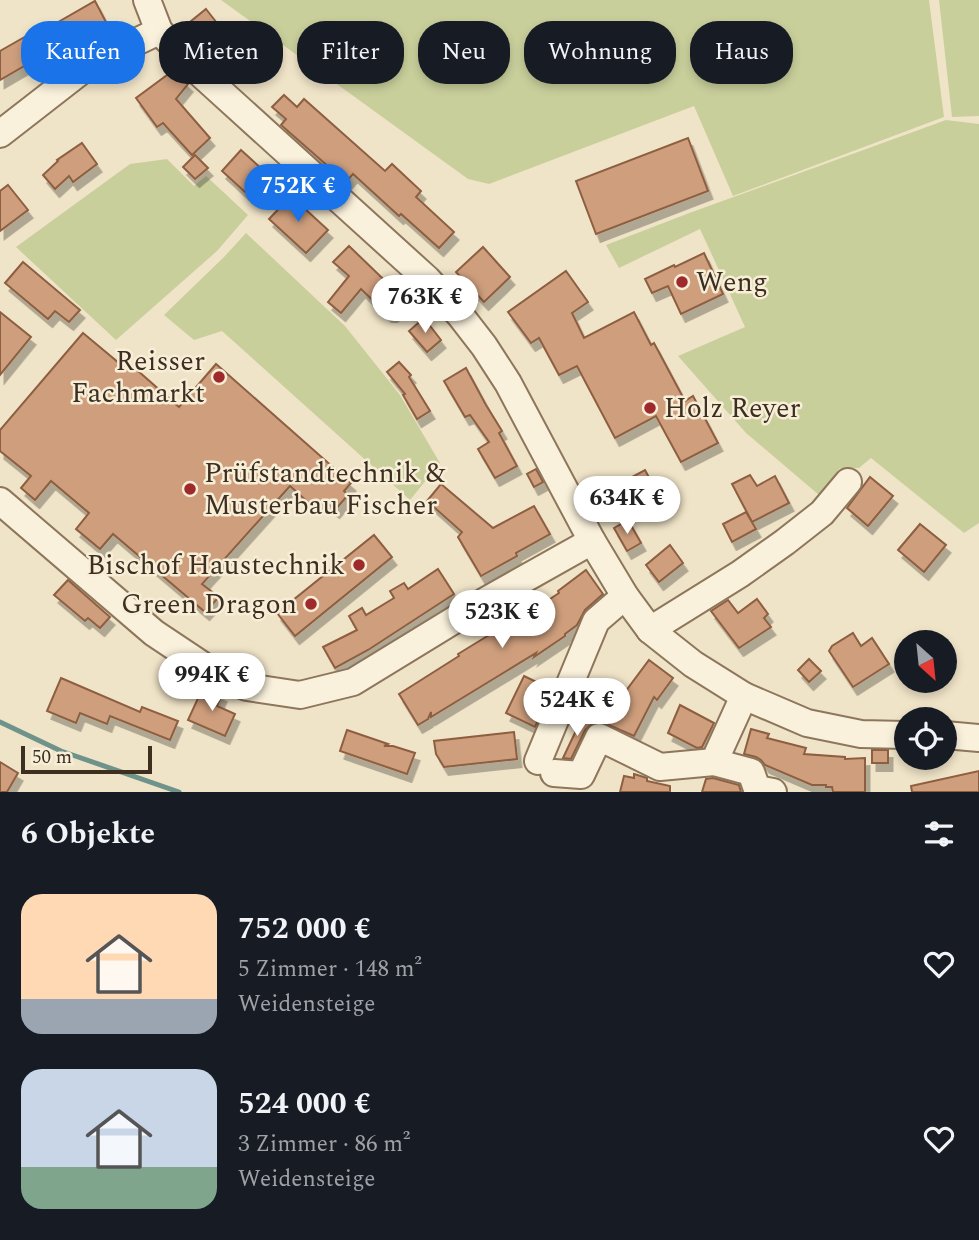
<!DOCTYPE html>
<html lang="de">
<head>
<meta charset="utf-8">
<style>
	:root { --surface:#171b24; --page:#242831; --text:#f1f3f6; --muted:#9ea1a6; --accent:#1a73e8 }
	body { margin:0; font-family:Spectral,serif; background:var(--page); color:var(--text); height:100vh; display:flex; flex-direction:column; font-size:26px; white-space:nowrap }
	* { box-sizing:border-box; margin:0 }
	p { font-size:23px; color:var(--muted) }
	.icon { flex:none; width:38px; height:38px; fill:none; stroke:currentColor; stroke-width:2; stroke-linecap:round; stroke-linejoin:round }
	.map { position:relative; height:792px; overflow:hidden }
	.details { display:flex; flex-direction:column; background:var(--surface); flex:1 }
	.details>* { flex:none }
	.banner { position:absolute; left:21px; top:21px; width:938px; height:63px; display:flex; gap:14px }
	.needle { width:46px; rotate:153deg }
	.controls { position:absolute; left:894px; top:630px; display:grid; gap:14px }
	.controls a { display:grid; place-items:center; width:63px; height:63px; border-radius:50%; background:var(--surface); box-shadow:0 4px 10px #0003; font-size:35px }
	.scale { position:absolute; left:21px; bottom:18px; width:131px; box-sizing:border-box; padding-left:7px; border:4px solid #3d2e20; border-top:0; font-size:19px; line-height:24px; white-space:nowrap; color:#3d2e20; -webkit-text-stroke:5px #f7eed8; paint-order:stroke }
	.price { position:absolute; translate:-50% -60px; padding:0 16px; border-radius:24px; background:#fff; color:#222; font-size:23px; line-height:46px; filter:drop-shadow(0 2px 4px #0008) }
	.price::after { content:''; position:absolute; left:50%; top:42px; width:21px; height:16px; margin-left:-10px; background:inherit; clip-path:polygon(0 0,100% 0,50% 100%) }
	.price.current { background:var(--accent); color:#fff }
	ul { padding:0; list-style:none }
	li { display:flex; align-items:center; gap:21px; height:175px; padding:0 21px }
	li span { display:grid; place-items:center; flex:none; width:196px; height:140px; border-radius:21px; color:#555 }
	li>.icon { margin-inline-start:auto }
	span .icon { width:84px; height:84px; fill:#fffc; stroke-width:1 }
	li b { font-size:30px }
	h2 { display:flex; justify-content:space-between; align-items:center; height:84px; padding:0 21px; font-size:30px }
	.tag { padding:0 24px; border-radius:28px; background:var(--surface); box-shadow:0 4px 10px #0003; font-size:24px; line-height:63px }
	.tag.current { background:var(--accent); color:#fff }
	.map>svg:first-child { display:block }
	.green { fill:#c9cf9b }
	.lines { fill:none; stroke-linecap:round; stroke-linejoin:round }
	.stream { stroke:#6f938a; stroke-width:5 }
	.building { fill:#cf9f7d; stroke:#8d5f41; stroke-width:2; filter:url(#shadow) }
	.minor-casing { stroke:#8d765c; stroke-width:30 }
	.minor { stroke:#faf1dc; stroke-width:26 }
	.poi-dot { fill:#9e2a2b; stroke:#f7eed8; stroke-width:2.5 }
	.labels { text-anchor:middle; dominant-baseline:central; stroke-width:5; stroke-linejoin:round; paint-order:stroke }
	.poi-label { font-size:28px; fill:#3d2e20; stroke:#f7eed8; text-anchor:start }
</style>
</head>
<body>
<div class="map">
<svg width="979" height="792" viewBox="0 0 979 792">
	<defs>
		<filter id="shadow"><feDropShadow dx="4.5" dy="8" stdDeviation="0" flood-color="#0004"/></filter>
	</defs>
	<rect width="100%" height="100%" fill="#f0e4c8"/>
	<g class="green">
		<path d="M221 0H929L944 117 733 196 694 106 489 184 468 179Z"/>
		<path d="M939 0H979V116L952 117Z"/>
		<path d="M946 120 979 124V523L964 533 871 458 859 468H840L819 495 746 433 678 356 745 327 700 229 619 268 606 245 692 212Z"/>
		<path d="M167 159 194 186 206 176 248 215 217 251 116 340 16 247 130 164Z"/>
		<path d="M246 233 345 326 400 395 440 463 410 500 222 331 194 340 164 315 224 257Z"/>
	</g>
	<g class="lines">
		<path class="stream" d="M0 722 61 751 179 792"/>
	</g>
	<g class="building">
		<path d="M95 1 106 22 79 37 78 35 0 80V51L44 26 46 29Z"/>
		<path d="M206 9 224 32 204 48 185 26Z"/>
		<path d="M172 69 188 84 176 99 210 138 192 155 163 123 157 127 136 98 167 75Z"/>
		<path d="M284 95 297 107 304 99 385 171 392 164 421 191 416 197 454 232 439 248 401 214 399 216 353 174 346 182 281 125 286 119 272 107Z"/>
		<path d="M688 138 708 191 596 234 576 181Z"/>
		<path d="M82 143 97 164 73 182 69 176 55 189 43 175 58 161 57 160Z"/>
		<path d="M241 150 264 171 245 192 222 171Z"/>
		<path d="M195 155 208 168 195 179 183 167Z"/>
		<path d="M8 185 28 210 0 231V191Z"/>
		<path d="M291 196 328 230 306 253 269 219Z"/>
		<path d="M349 246 405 300 393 314H387L361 289 341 313 328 302 349 276 333 262Z"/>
		<path d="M483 247 510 277 484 302 456 272Z"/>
		<path d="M704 253 723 294 681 314 668 286 652 293 645 279 674 265 675 267Z"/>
		<path d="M23 262 80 310 69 322 55 311 48 319 5 283Z"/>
		<path d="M566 271 588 302 572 313 584 338 634 312 651 345 654 343 685 401 693 396 718 443 681 462 656 416 615 438 577 366 559 375 539 338 531 343 508 312Z"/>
		<path d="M0 312 31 337 0 375Z"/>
		<path d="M424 318 441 340 427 352 409 331Z"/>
		<path d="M83 333 125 368 129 363 179 407 216 364 351 483 344 491 348 495 335 510 326 502 311 505 290 486 202 584 219 597 205 612 113 534 100 549 76 529 89 513 51 481 35 500 21 488 31 476 0 451V430Z"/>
		<path d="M399 362 411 375 409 377 430 411 417 419 403 395 405 394 387 372Z"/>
		<path d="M466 368 486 405 502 431 499 433 517 466 495 478 478 449 489 442 470 415 465 417 444 381Z"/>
		<path d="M536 469 543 482 534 487 527 474Z"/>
		<path d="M645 470 659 496 633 510 619 484Z"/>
		<path d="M750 475 757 486 775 476 789 503 752 522 732 484Z"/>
		<path d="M870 477 893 496 868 526 847 508Z"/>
		<path d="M441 484 493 528 534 506 550 534 516 553 517 556 481 576 458 537 462 532 427 501Z"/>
		<path d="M746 512 756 529 732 542 723 524Z"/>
		<path d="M628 520 641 543 627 551 614 528Z"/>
		<path d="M920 524 946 545 924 572 898 550Z"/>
		<path d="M374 535 392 557 295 636 277 613Z"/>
		<path d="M670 545 683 563 659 582 646 565Z"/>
		<path d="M438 569 454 594 368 650 335 668 323 647 357 630 349 616 362 608 366 615 394 598 390 591 404 583 408 589Z"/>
		<path d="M586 570 603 594 585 610 577 625 565 634V636L534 657 536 653 431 717V712L428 719 418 725 399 694 459 656 458 654 494 632 496 635 559 593 558 591Z"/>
		<path d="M68 580 110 617 100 628 88 618 85 621 54 595Z"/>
		<path d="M757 599 768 614 764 618 771 627 739 648 711 611 728 600 738 613Z"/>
		<path d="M853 633 861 646 872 638 889 664 853 687 829 651 832 646Z"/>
		<path d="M809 659 821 671 809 682 798 670Z"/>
		<path d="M649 660 673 678 657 700 654 697 634 736 602 722 613 698 619 700Z"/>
		<path d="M524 676 551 689 535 727 506 713Z"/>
		<path d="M61 678 140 712 142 707 178 721 170 740 110 716 107 724 80 713 76 723 47 711Z"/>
		<path d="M207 688 222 694 217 706 235 714 225 736 188 720 199 696 203 698Z"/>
		<path d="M680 705 714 723 702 747 697 748 668 733Z"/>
		<path d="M582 718 593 723 585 730 571 759 563 758Z"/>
		<path d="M751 729 769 734 767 738 806 748 804 754 845 757V759L865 758V792H833L832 787H826V785H812L765 765 761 760 756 757 744 754Z"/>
		<path d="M347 730 388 744 384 746H393L415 753 407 774 340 751Z"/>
		<path d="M514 732 517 759 444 767 436 754 434 741Z"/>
		<rect x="872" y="750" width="16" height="13"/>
		<path d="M0 762 18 773 7 792H0Z"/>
		<path d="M979 771V792H912L911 786Z"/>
		<path d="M634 774 647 778V781L670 786V792H620L624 776 634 778Z"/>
		<path d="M713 778 739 785 741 792H702L706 779Z"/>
	</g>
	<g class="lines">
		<defs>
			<g id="minor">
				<path d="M147 0 159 31 201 74 427 279 460 315 484 346 508 383 592 541 625 596 650 630 693 664 744 696 807 723 861 734 906 735"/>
				<path d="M0 134 90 64 159 31"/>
				<path d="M0 501 154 633 220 677 247 687 300 695 353 682 487 600 592 541"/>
				<path d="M650 630 740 574 785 542 822 513 848 482"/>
				<path d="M945 735 979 738"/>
				<path d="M538 761 596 621 625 596"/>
				<path d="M714 762 751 772 757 789 773 792"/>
				<path d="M554 773 581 775 599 737 660 767 714 762 744 696"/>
			</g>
		</defs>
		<use href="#minor" class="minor-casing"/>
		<use href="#minor" class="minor"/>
	</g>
	<g class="poi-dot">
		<circle cx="682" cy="282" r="7"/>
		<circle cx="219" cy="377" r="7"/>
		<circle cx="650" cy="408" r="7"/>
		<circle cx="190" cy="489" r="7"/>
		<circle cx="359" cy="565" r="7"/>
		<circle cx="311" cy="604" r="7"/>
	</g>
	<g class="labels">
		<g class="poi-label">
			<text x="696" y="282">Weng</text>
			<text x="205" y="361" text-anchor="end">Reisser<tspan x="205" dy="32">Fachmarkt</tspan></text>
			<text x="664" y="408">Holz Reyer</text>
			<text x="204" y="473">Prüfstandtechnik &amp;<tspan x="204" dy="32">Musterbau Fischer</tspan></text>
			<text x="345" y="565" text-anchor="end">Bischof Haustechnik</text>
			<text x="297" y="604" text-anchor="end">Green Dragon</text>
		</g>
	</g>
</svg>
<div class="controls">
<a><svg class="needle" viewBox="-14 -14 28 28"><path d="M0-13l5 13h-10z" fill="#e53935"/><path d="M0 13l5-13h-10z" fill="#9ea1a6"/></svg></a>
<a><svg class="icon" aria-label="locate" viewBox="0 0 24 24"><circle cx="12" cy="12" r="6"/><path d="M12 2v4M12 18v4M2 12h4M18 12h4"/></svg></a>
</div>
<div class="scale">50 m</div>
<b class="price current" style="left:298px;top:224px">752K €</b>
<b class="price" style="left:425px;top:335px">763K €</b>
<b class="price" style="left:627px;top:536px">634K €</b>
<b class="price" style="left:502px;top:650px">523K €</b>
<b class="price" style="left:212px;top:713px">994K €</b>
<b class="price" style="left:577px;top:738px">524K €</b>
<div class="banner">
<a class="tag current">Kaufen</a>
<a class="tag">Mieten</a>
<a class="tag">Filter</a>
<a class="tag">Neu</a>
<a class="tag">Wohnung</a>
<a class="tag">Haus</a>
</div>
</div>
<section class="details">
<h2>6 Objekte<svg class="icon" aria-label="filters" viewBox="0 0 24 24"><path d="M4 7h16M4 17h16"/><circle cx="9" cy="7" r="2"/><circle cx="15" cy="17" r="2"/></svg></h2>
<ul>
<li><span style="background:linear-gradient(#ffd9b3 75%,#9aa5b1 0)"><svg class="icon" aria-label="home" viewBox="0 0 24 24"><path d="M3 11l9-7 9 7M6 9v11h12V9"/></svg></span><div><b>752 000 €</b><p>5 Zimmer · 148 m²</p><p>Weidensteige</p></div><svg class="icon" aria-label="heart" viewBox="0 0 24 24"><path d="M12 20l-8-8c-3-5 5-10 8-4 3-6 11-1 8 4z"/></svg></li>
<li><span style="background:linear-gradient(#c9d6e8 70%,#7fa58c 0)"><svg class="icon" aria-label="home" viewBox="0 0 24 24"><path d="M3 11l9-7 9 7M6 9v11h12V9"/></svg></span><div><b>524 000 €</b><p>3 Zimmer · 86 m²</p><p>Weidensteige</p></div><svg class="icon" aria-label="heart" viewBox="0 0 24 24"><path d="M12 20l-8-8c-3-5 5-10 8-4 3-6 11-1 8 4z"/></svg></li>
</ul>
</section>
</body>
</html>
